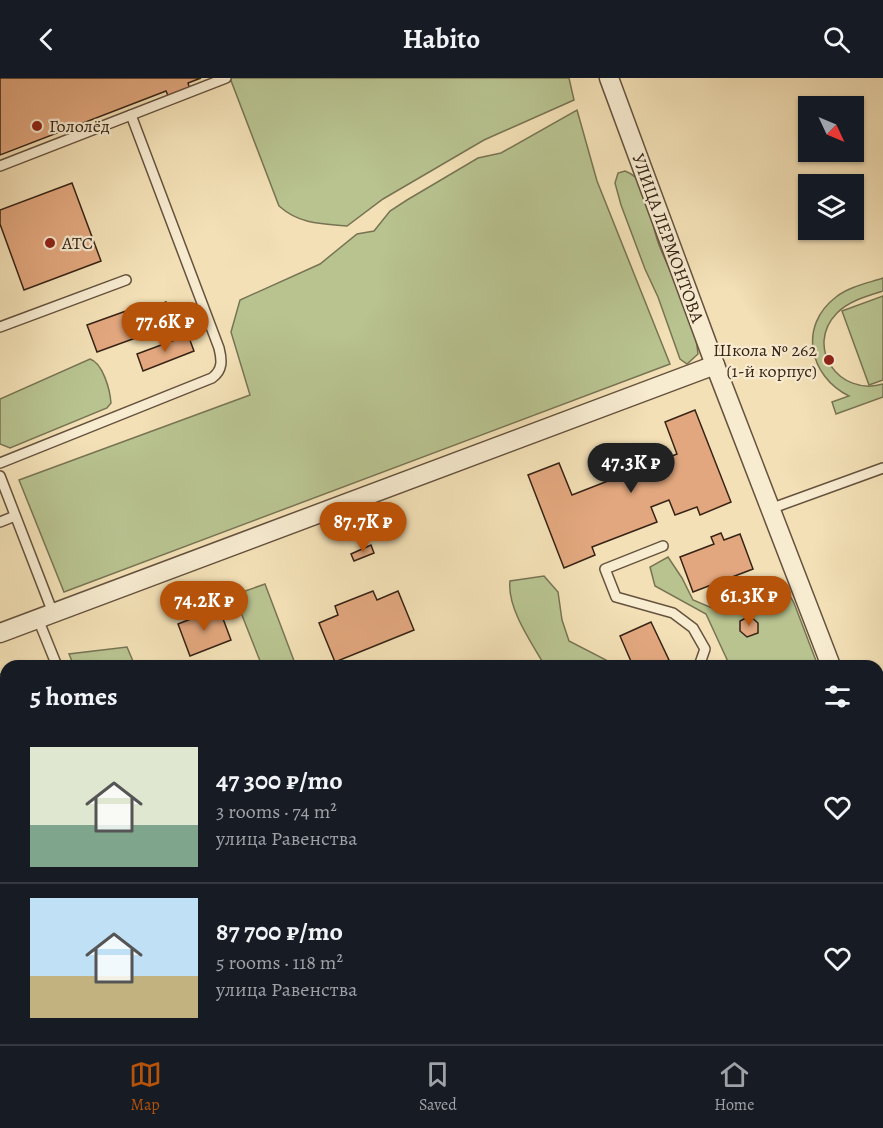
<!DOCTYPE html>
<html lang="en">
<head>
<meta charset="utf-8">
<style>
	:root { --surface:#171b24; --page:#242831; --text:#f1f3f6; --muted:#9ea1a6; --line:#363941; --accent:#b45309 }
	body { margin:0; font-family:Alegreya,serif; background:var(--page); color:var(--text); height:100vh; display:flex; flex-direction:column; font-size:22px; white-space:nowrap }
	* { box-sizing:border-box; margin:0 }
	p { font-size:20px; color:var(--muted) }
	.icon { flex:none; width:33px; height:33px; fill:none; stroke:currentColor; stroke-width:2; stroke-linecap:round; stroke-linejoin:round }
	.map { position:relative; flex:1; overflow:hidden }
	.details { position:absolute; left:0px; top:582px; width:884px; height:384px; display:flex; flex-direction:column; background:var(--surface); border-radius:18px 18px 0 0; box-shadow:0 2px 4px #0004 }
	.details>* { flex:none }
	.needle { width:39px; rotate:134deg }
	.buttons { position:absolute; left:798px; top:18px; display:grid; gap:12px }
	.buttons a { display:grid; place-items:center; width:66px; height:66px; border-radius:0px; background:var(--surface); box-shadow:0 2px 4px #0004; font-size:30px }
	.price { position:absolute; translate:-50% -51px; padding:0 14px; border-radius:21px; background:var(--accent); color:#fff; font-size:20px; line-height:39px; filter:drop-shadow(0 2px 3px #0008) }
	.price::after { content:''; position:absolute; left:50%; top:36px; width:18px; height:14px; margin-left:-9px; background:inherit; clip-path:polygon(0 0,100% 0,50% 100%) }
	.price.active { background:#222; color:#fff }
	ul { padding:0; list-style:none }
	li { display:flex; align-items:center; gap:18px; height:150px; padding:0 30px }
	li+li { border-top:2px solid var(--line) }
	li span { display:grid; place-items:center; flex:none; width:168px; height:120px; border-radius:0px; color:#555 }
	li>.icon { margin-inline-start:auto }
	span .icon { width:72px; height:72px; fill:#fffc; stroke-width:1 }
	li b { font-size:26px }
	h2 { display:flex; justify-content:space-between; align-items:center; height:72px; padding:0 30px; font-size:26px }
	header { display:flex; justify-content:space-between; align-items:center; height:78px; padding:0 30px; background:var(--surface); font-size:27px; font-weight:700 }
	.dock { display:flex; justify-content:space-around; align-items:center; height:84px; border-top:2px solid var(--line); background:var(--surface); font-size:16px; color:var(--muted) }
	.dock a { display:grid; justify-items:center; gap:3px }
	.dock .active { color:var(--accent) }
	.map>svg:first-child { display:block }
	.green { fill:#b8c390; stroke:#787453; stroke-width:1.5 }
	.building { fill:#e2a77e; stroke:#372416; stroke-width:1.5 }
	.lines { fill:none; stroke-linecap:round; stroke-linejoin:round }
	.service-casing { stroke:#66533e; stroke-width:12 }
	.minor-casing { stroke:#66533e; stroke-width:21 }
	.service { stroke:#f7ebd0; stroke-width:9 }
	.minor { stroke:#f7ebd0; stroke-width:18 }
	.poi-dot { fill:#8f2418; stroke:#f7ebd0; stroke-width:2 }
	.labels { text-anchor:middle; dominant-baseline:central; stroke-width:4.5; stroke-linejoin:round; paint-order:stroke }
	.poi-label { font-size:18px; fill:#372416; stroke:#f7ebd0; text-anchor:start }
	.street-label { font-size:18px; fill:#372416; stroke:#f7ebd0 }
</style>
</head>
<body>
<header><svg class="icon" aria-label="back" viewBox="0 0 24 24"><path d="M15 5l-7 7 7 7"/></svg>Habito<svg class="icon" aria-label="search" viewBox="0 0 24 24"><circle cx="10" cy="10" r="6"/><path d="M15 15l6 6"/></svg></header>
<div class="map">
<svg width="883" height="966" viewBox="0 0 883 966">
	<rect width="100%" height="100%" fill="#f3e0b6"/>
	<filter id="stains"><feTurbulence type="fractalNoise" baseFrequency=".00333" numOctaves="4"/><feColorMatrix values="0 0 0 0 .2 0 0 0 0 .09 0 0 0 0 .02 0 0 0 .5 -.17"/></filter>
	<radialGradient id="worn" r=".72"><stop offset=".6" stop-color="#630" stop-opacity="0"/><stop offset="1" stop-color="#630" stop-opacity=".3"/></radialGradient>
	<g class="green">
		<path d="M230 0H569L574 22 484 62 383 121 347 148C321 146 299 146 279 128Z"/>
		<path d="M577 32 597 103 670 286 64 514 19 402 250 317 231 254 240 222 320 186 357 156 374 153 390 133 407 122 478 80 501 75Z"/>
		<path d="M625 93C633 96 638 100 642 108 650 127 652 148 659 167 673 202 695 238 698 276L687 286 680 281 658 219 645 191 621 127 615 105 618 95Z"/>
		<path d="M883 200V213C867 218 849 223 837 235 804 269 839 319 883 306V319L836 336 832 324 849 318C809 298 798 248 836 219 848 209 868 205 883 200Z"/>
		<path d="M883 218V302L869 307 842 233Z"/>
		<path d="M90 281C103 285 110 312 111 325L107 330 10 370 0 366V321Z"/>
		<path d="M668 479 682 500 693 522 712 530 781 502 794 525 818 588H730L706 536 655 508 650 489Z"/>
		<path d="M544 498 558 514 562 542 569 563 608 583 611 588H545C531 564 507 530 510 503Z"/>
		<path d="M265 506 296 588H262L234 517Z"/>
		<path d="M127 569 135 588H74L69 576Z"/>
		<path d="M6 594V703L0 704V596Z"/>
		<path d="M0 869 6 871V960H78L83 966H0Z"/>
		<path d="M883 889V928H878V893Z"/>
	</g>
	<g class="building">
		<path d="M0 0H201L188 5 190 12 169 20 166 13 0 77Z"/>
		<path d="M72 105 101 183 24 212 0 146V132Z"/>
		<path d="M166 224 174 246 97 274 87 247 126 233 128 238Z"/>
		<path d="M188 257 194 273 143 293 137 276Z"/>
		<path d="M695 332 731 424 700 437 697 429 675 437 669 422 651 429 657 444 592 469 595 477 564 490 528 397 559 385 572 417 677 376 665 344Z"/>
		<path d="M721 455 724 462 740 456 753 491 693 514 680 479 714 466 711 459Z"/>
		<path d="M371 467 374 475 354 483 351 476Z"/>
		<path d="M373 513 377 522 398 513 414 552 335 584 319 545 338 537 335 528Z"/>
		<path d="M219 530 231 562 190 578 178 546Z"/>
		<path d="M750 538 758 545V555L747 559 740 553V543Z"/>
		<path d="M651 544 669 582 656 588H633L620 558Z"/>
		<path d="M878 822 883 835V842L878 845Z"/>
		<path d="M95 960H142L144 964 139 966H97Z"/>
		<path d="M211 960H243L245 966H213Z"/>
		<path d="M342 960H386L370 966H344Z"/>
	</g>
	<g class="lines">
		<defs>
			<g id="service">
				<path d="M0 88 226 0"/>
				<path d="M0 249 126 202"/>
				<path d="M0 385 212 300C223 292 222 282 219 270L131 37"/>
				<path d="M0 398 53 535"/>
				<path d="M770 431 883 390"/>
				<path d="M0 444 15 438"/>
				<path d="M663 468 605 491 616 519 673 535 693 550 705 571 699 588"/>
				<path d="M38 541 57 588"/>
				<path d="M878 760 883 757"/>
				<path d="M0 797 6 794"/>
				<path d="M0 819 6 834"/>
				<path d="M878 951 883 946"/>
				<path d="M632 960V966"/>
				<path d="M764 960 766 966"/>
				<path d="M854 966 869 960"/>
			</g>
			<g id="minor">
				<path d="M609 0 715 287 831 588"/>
				<path d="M0 555 715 287"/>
				<path d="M878 707 883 721"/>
			</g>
		</defs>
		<use href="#service" class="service-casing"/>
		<use href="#minor" class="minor-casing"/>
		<use href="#service" class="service"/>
		<use href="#minor" class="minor"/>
	</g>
	<g class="poi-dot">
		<circle cx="37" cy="48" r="6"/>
		<circle cx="50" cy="165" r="6"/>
		<circle cx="829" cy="282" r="6"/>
	</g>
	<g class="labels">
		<g class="poi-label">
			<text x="49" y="48">Гололёд</text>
			<text x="62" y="165">АТС</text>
			<text x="817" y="272" text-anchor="end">Школа № 262<tspan x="817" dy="21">(1-й корпус)</tspan></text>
		</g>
		<g class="street-label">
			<text transform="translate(668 160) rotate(70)">УЛИЦА ЛЕРМОНТОВА</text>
		</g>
	</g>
	<rect width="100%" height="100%" filter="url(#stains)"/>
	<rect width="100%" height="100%" fill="url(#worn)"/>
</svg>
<div class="buttons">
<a><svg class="needle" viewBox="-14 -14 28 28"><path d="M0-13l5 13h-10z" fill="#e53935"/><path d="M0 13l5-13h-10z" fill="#9ea1a6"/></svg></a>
<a><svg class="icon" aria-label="layers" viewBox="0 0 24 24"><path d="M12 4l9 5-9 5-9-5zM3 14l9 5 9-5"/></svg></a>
</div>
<b class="price" style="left:165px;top:275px">77.6K ₽</b>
<b class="price active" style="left:631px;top:416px">47.3K ₽</b>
<b class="price" style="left:363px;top:475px">87.7K ₽</b>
<b class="price" style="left:749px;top:549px">61.3K ₽</b>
<b class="price" style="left:204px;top:554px">74.2K ₽</b>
<section class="details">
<h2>5 homes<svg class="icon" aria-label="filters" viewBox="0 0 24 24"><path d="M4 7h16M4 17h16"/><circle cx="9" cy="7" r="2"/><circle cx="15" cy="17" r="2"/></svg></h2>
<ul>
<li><span style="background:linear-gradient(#dfe7d0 65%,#7fa58c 0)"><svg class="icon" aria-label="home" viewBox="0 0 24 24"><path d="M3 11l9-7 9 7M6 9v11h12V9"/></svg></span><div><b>47 300 ₽/mo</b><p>3 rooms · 74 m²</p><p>улица Равенства</p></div><svg class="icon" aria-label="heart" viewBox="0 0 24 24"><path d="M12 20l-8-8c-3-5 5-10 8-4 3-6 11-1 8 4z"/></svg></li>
<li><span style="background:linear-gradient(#bfe0f5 65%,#c2b280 0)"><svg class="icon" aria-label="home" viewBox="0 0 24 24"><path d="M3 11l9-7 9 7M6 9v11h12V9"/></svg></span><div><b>87 700 ₽/mo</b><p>5 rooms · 118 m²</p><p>улица Равенства</p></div><svg class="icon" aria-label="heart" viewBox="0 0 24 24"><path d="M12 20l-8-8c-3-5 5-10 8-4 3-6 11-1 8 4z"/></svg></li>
</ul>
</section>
</div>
<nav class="dock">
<a class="active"><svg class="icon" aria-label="map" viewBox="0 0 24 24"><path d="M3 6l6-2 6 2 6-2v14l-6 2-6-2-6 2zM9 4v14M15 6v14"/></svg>Map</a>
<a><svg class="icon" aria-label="saved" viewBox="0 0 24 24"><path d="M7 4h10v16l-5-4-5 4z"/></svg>Saved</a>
<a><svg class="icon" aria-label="home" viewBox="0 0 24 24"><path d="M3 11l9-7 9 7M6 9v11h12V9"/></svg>Home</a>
</nav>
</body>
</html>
